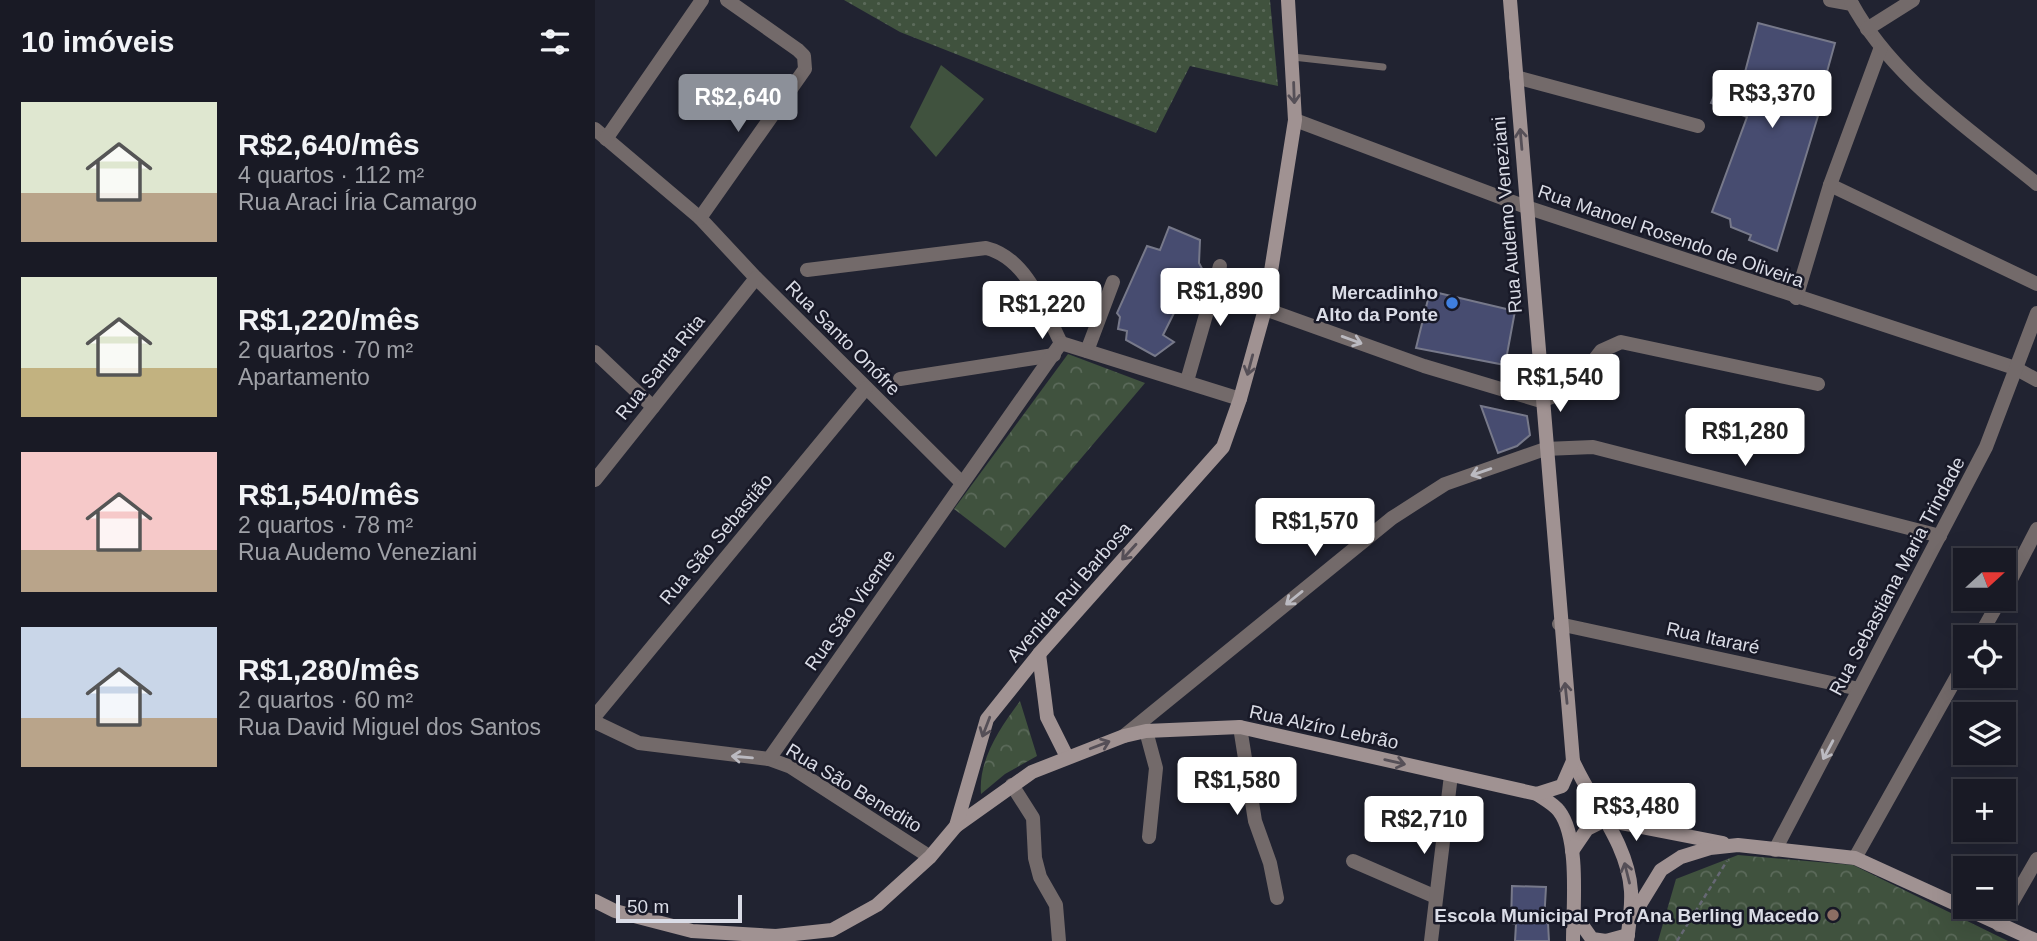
<!DOCTYPE html>
<html lang="pt">
<head>
<meta charset="utf-8">
<style>
	:root { --surface:#191a25; --page:#262732; --text:#f1f3f6; --muted:#9fa1a7; --line:#373842; --accent:#8c9099 }
	body { margin:0; font-family:Arial,sans-serif; background:var(--page); color:var(--text); height:100vh; display:flex; flex-direction:column; font-size:26px; white-space:nowrap }
	* { box-sizing:border-box; margin:0 }
	p { font-size:23px; color:var(--muted) }
	.icon { flex:none; width:38px; height:38px; fill:none; stroke:currentColor; stroke-width:2; stroke-linecap:round; stroke-linejoin:round }
	.map { position:relative; flex:1; overflow:hidden }
	.panel { display:flex; flex-direction:column; background:var(--surface); width:595px }
	.panel>* { flex:none }
	.needle { width:46px; rotate:69deg }
	.tools { position:absolute; left:1358px; top:548px; display:grid; gap:14px }
	.tools a { display:grid; place-items:center; width:63px; height:63px; border-radius:0px; background:var(--surface); box-shadow:0 7px 28px #0002,0 0 0 2px var(--line); font-size:35px }
	.scale { position:absolute; left:21px; bottom:18px; width:126px; box-sizing:border-box; padding-left:7px; border:4px solid #dadce6; border-top:0; font-size:19px; line-height:24px; white-space:nowrap; color:#dadce6; -webkit-text-stroke:5px #181927; paint-order:stroke }
	.price { position:absolute; translate:-50% -60px; padding:0 16px; border-radius:7px; background:#fff; color:#222; font-size:23px; line-height:46px; filter:drop-shadow(0 2px 4px #0008) }
	.price::after { content:''; position:absolute; left:50%; top:42px; width:21px; height:16px; margin-left:-10px; background:inherit; clip-path:polygon(0 0,100% 0,50% 100%) }
	.price.current { background:var(--accent); color:#fff }
	ul { padding:0; list-style:none }
	li { display:flex; align-items:center; gap:21px; height:175px; padding:0 21px }
	li span { display:grid; place-items:center; flex:none; width:196px; height:140px; border-radius:0px; color:#555 }
	li>.icon { margin-inline-start:auto }
	span .icon { width:84px; height:84px; fill:#fffc; stroke-width:1 }
	li b { font-size:30px }
	h2 { display:flex; justify-content:space-between; align-items:center; height:84px; padding:0 21px; font-size:30px }
	main { display:flex; flex:1; min-height:0 }
	.map>svg:first-child { display:block }
	.grass { fill:url(#grass-dots) }
	.park { fill:url(#park-crowns) }
	.pitch { fill:#40523e }
	.building { fill:#474c70; stroke:#77798a; stroke-width:2 }
	.lines { fill:none; stroke-linecap:round; stroke-linejoin:round }
	.path { stroke:#666874; stroke-width:2.5; stroke-dasharray:5 3.5; stroke-linecap:butt }
	.lane { stroke:#736a6a; stroke-width:7 }
	.street { stroke:#736a6a; stroke-width:14 }
	.secondary { stroke:#a09292; stroke-width:14 }
	.oneway { stroke:#554f57 }
	.oneway2 { stroke:#bbbac1 }
	.shop-dot { fill:#3f7fe0; stroke:#181927; stroke-width:2.5 }
	.education-dot { fill:#8d6e63; stroke:#181927; stroke-width:2.5 }
	.labels { text-anchor:middle; dominant-baseline:central; stroke-width:5; stroke-linejoin:round; paint-order:stroke }
	.street-label { font-size:19px; fill:#dadce6; stroke:#181927 }
	.poi-label { font-size:19px; font-weight:bold; fill:#dadce6; stroke:#181927; text-anchor:end }
</style>
</head>
<body>
<main>
<section class="panel">
<h2>10 imóveis<svg class="icon" aria-label="filters" viewBox="0 0 24 24"><path d="M4 7h16M4 17h16"/><circle cx="9" cy="7" r="2"/><circle cx="15" cy="17" r="2"/></svg></h2>
<ul>
<li><span style="background:linear-gradient(#dfe7d0 65%,#b9a48a 0)"><svg class="icon" aria-label="home" viewBox="0 0 24 24"><path d="M3 11l9-7 9 7M6 9v11h12V9"/></svg></span><div><b>R$2,640/mês</b><p>4 quartos · 112 m²</p><p>Rua Araci Íria Camargo</p></div></li>
<li><span style="background:linear-gradient(#dfe7d0 65%,#c2b280 0)"><svg class="icon" aria-label="home" viewBox="0 0 24 24"><path d="M3 11l9-7 9 7M6 9v11h12V9"/></svg></span><div><b>R$1,220/mês</b><p>2 quartos · 70 m²</p><p>Apartamento</p></div></li>
<li><span style="background:linear-gradient(#f6c9c9 70%,#b9a48a 0)"><svg class="icon" aria-label="home" viewBox="0 0 24 24"><path d="M3 11l9-7 9 7M6 9v11h12V9"/></svg></span><div><b>R$1,540/mês</b><p>2 quartos · 78 m²</p><p>Rua Audemo Veneziani</p></div></li>
<li><span style="background:linear-gradient(#c9d6e8 65%,#b9a48a 0)"><svg class="icon" aria-label="home" viewBox="0 0 24 24"><path d="M3 11l9-7 9 7M6 9v11h12V9"/></svg></span><div><b>R$1,280/mês</b><p>2 quartos · 60 m²</p><p>Rua David Miguel dos Santos</p></div></li>
</ul>
</section>
<div class="map">
<svg width="1442" height="941" viewBox="0 0 1442 941">
	<defs>
		<pattern id="grass-dots" width="8" height="8" patternUnits="userSpaceOnUse" patternTransform="scale(1.75)"><rect width="8" height="8" fill="#40523e"/><path d="M2 2h.1M6 6h.1" fill="none" stroke="#5b6a5a" stroke-width="1.8" stroke-linecap="round"/></pattern>
		<pattern id="park-crowns" width="20" height="18" patternUnits="userSpaceOnUse" patternTransform="scale(1.75)"><rect width="20" height="18" fill="#40523e"/><path d="M2 6a3 3 0 1 1 6 0M12 15a3 3 0 1 1 6 0" fill="none" stroke="#5b6a5a"/></pattern>
	</defs>
	<rect width="100%" height="100%" fill="#212331"/>
	<path class="grass" d="M249 0H675L683 86 595 66 561 133 305 32Z"/>
	<g class="park">
		<path d="M473 354 550 383 410 548 359 509Z"/>
		<path d="M425 701 442 756 410 774 386 794C383 760 405 728 425 701Z"/>
		<path d="M1143 855 1258 865 1413 941H1063L1081 879Z"/>
	</g>
	<path class="pitch" d="M346 65 389 99 341 157 315 127Z"/>
	<g class="building">
		<path d="M1163 23 1240 43 1220 115 1223 116 1182 251 1154 240 1156 235 1136 227 1135 219 1117 212 1152 117 1116 103 1124 84 1145 91Z"/>
		<path d="M574 227 605 240 604 263 611 276 602 298 588 295 568 335 579 342 560 356 531 340 532 331 523 329 525 317 522 313 552 246 565 250Z"/>
		<path d="M835 291 920 311 910 365 821 348Z"/>
		<path d="M886 406 932 416 935 435 922 446 903 453Z"/>
		<path d="M917 886 951 887 949 922 953 923 954 941H920L921 924 916 923Z"/>
	</g>
	<g class="lines">
		<path class="path" d="M1082 941 1132 861"/>
		<path class="lane" d="M698 57 788 67"/>
		<g class="street">
			<path d="M1235 0 1257 4"/>
			<path d="M1255 0C1296 78 1375 129 1442 184"/>
			<path d="M1272 29 1318 0"/>
			<path d="M921 77 1103 126"/>
			<path d="M700 120 931 207 1420 368 1442 380"/>
			<path d="M0 129 105 218 161 278 367 483"/>
			<path d="M11 139 107 0"/>
			<path d="M1235 185 1442 284"/>
			<path d="M105 218 210 69 209 56 203 50 132 0"/>
			<path d="M212 270 391 248C432 258 449 309 466 343"/>
			<path d="M1201 298 1235 185 1286 47"/>
			<path d="M670 309 829 366 946 401 976 390 1006 351 1026 342 1223 384"/>
			<path d="M492 351 518 282"/>
			<path d="M0 352 58 407"/>
			<path d="M305 379 459 355"/>
			<path d="M592 381 625 266"/>
			<path d="M0 480 161 278"/>
			<path d="M1409 593 1442 529"/>
			<path d="M964 624 1264 689"/>
			<path d="M1384 637 1406 598"/>
			<path d="M0 716 271 388"/>
			<path d="M0 722 44 743 174 759 196 767 335 857"/>
			<path d="M645 727 660 821 675 863 682 898"/>
			<path d="M551 731 561 768 554 837"/>
			<path d="M529 736 797 518 850 484 950 449 998 447 1345 536"/>
			<path d="M174 759 466 343 645 399"/>
			<path d="M417 785 438 818 440 858 445 877 461 905 464 941"/>
			<path d="M1180 850 1391 447 1442 313"/>
			<path d="M1260 858 1370 662"/>
			<path d="M758 861 841 897"/>
			<path d="M1404 925 1442 859"/>
			<path d="M836 941 856 775"/>
		</g>
		<g class="secondary">
			<path d="M915 0 978 761C997 804 1033 843 1036 891 1037 908 1034 925 1032 941"/>
			<path d="M444 654 452 717 472 757"/>
			<path d="M942 794C949 799 959 804 964 811 985 838 978 907 978 941"/>
			<path d="M361 826 437 772 529 736 551 731 645 727 942 794 967 786 978 761"/>
			<path d="M977 851 992 829 1010 820 1128 843"/>
			<path d="M0 901 20 911 97 931 181 936 237 930 282 905 335 857 361 826 392 719 444 654 628 447 645 399 670 309 700 120 693 0"/>
			<path d="M980 915 997 939 1011 941 1033 935"/>
			<path d="M1036 919 1066 870 1086 857 1115 848 1143 845 1260 858 1442 941"/>
		</g>
	</g>
	<defs><path id="oneway-shaft" d="M-6 0H5M1.5-3L5.5 0L1.5 3" fill="none" stroke-width="1.6" stroke-linecap="round" stroke-linejoin="round" transform="scale(1.75)"/></defs>
	<g class="oneway">
		<use href="#oneway-shaft" transform="translate(699 93) rotate(88)"/>
		<use href="#oneway-shaft" transform="translate(926 139) rotate(-95)"/>
		<use href="#oneway-shaft" transform="translate(655 365) rotate(105)"/>
		<use href="#oneway-shaft" transform="translate(534 552) rotate(132)"/>
		<use href="#oneway-shaft" transform="translate(971 693) rotate(-96)"/>
		<use href="#oneway-shaft" transform="translate(391 727) rotate(111)"/>
		<use href="#oneway-shaft" transform="translate(505 745) rotate(-21)"/>
		<use href="#oneway-shaft" transform="translate(800 762) rotate(13)"/>
		<use href="#oneway-shaft" transform="translate(1032 873) rotate(-104)"/>
	</g>
	<g class="oneway2">
		<use href="#oneway-shaft" transform="translate(757 340) rotate(20)"/>
		<use href="#oneway-shaft" transform="translate(886 472) rotate(161)"/>
		<use href="#oneway-shaft" transform="translate(699 598) rotate(141)"/>
		<use href="#oneway-shaft" transform="translate(1233 750) rotate(118)"/>
		<use href="#oneway-shaft" transform="translate(147 757) rotate(-175)"/>
	</g>
	<circle class="shop-dot" cx="857" cy="303" r="7"/>
	<circle class="education-dot" cx="1238" cy="915" r="7"/>
	<g class="labels">
		<g class="street-label">
			<text transform="translate(912 215) rotate(-95)">Rua Audemo Veneziani</text>
			<text transform="translate(1076 236) rotate(19)">Rua Manoel Rosendo de Oliveira</text>
			<text transform="translate(248 338) rotate(45)">Rua Santo Onófre</text>
			<text transform="translate(65 367) rotate(-51)">Rua Santa Rita</text>
			<text transform="translate(121 539) rotate(-50)">Rua São Sebastião</text>
			<text transform="translate(1302 576) rotate(-62)">Rua Sebastiana Maria Trindade</text>
			<text transform="translate(474 592) rotate(-49)">Avenida Rui Barbosa</text>
			<text transform="translate(255 610) rotate(-55)">Rua São Vicente</text>
			<text transform="translate(1118 638) rotate(12)">Rua Itararé</text>
			<text transform="translate(729 727) rotate(12)">Rua Alzíro Lebrão</text>
			<text transform="translate(259 788) rotate(31)">Rua São Benedito</text>
		</g>
		<g class="poi-label">
			<text x="843" y="292">Mercadinho<tspan x="843" dy="22">Alto da Ponte</tspan></text>
			<text x="1224" y="915">Escola Municipal Prof Ana Berling Macedo</text>
		</g>
	</g>
</svg>
<div class="tools">
<a><svg class="needle" viewBox="-14 -14 28 28"><path d="M0-13l5 13h-10z" fill="#e53935"/><path d="M0 13l5-13h-10z" fill="#9fa1a7"/></svg></a>
<a><svg class="icon" aria-label="locate" viewBox="0 0 24 24"><circle cx="12" cy="12" r="6"/><path d="M12 2v4M12 18v4M2 12h4M18 12h4"/></svg></a>
<a><svg class="icon" aria-label="layers" viewBox="0 0 24 24"><path d="M12 4l9 5-9 5-9-5zM3 14l9 5 9-5"/></svg></a>
<a>+</a>
<a>−</a>
</div>
<div class="scale">50 m</div>
<b class="price" style="left:1177px;top:130px">R$3,370</b>
<b class="price current" style="left:143px;top:134px">R$2,640</b>
<b class="price" style="left:625px;top:328px">R$1,890</b>
<b class="price" style="left:447px;top:341px">R$1,220</b>
<b class="price" style="left:965px;top:414px">R$1,540</b>
<b class="price" style="left:1150px;top:468px">R$1,280</b>
<b class="price" style="left:720px;top:558px">R$1,570</b>
<b class="price" style="left:642px;top:817px">R$1,580</b>
<b class="price" style="left:1041px;top:843px">R$3,480</b>
<b class="price" style="left:829px;top:856px">R$2,710</b>
</div>
</main>
</body>
</html>
